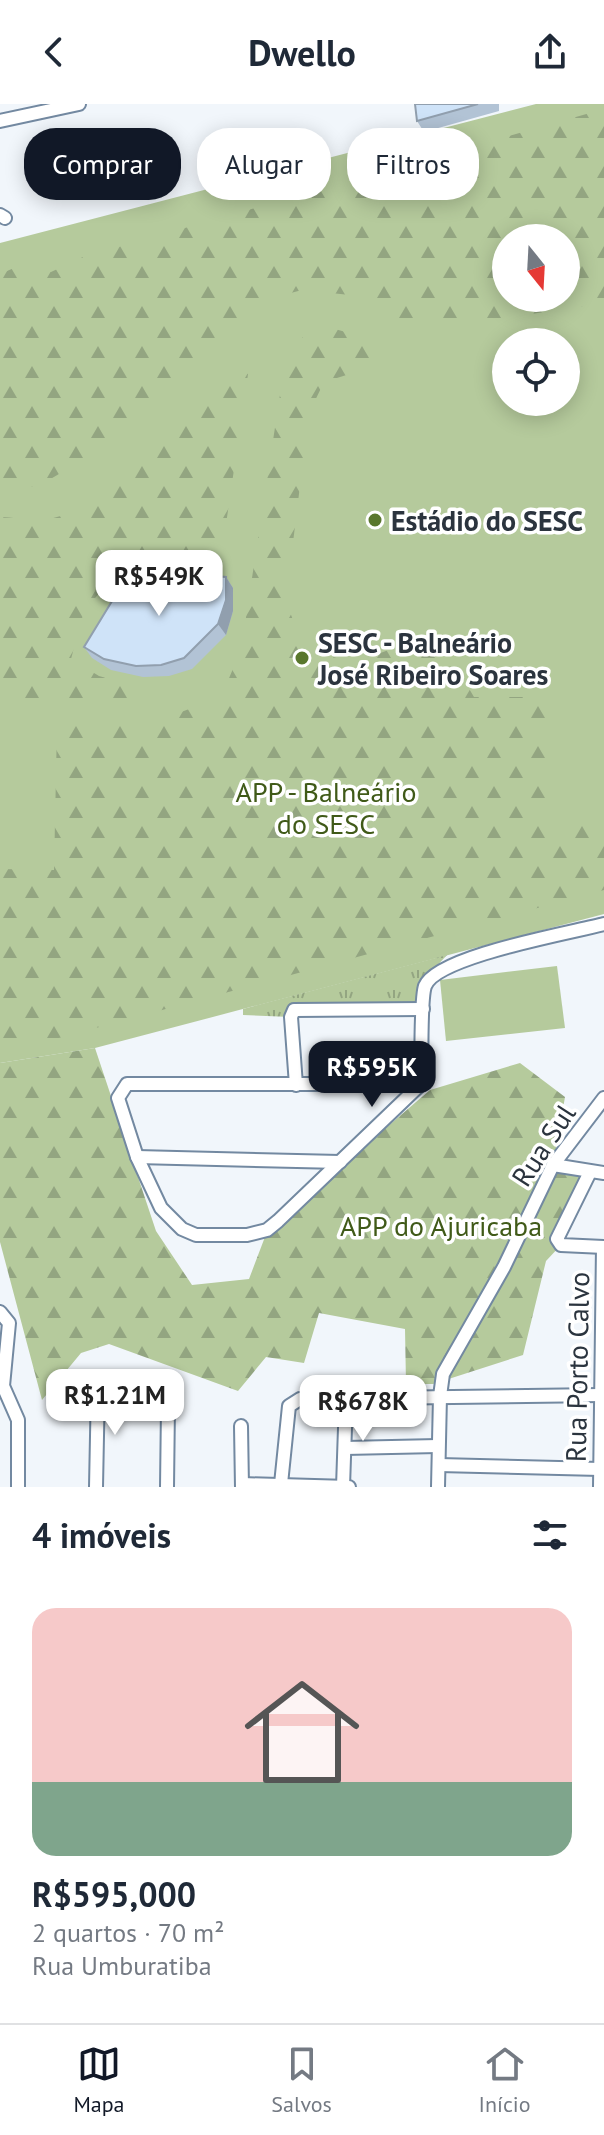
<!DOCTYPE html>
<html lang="pt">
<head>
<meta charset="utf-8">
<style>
	:root { --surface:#fff; --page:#f6f6f7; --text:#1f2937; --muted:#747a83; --line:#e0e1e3; --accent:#111827 }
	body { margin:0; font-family:"PT Sans",sans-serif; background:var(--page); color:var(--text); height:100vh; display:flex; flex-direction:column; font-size:30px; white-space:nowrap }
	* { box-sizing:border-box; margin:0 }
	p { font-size:26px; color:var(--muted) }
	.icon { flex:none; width:44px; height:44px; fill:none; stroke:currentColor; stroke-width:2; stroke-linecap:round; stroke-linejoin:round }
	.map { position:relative; height:1383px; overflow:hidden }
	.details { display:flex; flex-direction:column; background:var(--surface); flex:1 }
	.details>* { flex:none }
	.banner { position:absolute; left:24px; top:24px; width:556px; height:72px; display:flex; gap:16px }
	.needle { width:52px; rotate:162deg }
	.controls { position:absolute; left:492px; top:120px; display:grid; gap:16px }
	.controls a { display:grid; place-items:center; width:88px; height:88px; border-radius:50%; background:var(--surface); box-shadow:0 4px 20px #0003; font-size:40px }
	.price { position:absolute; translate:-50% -68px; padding:0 18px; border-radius:16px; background:#fff; color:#222; font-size:26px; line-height:52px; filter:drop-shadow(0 2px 4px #0008) }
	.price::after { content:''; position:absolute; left:50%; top:48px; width:24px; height:18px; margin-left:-12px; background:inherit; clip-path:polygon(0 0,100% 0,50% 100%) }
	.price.on { background:var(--accent); color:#fff }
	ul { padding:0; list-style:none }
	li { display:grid; align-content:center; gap:16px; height:424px; padding:0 32px }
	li+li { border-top:2px solid var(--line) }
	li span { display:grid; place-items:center; height:248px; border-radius:24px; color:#555 }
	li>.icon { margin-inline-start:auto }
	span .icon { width:144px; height:144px; fill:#fffc; stroke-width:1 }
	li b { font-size:34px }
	h2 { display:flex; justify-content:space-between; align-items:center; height:96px; padding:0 32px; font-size:34px }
	.tag { padding:0 28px; border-radius:32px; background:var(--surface); box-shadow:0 4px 20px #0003; font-size:28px; line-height:72px }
	.tag.on { background:var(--accent); color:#fff }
	header { display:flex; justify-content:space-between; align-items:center; height:104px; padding:0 32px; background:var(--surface); font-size:36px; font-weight:700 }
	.dock { display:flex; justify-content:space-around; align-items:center; height:112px; border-top:2px solid var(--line); background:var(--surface); font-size:22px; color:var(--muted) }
	.dock a { display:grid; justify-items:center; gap:4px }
	.dock .on { color:var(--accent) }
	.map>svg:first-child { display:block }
	.grass { fill:#b5ca9c; fill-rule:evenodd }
	.forest { fill:url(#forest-firs); fill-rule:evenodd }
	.park { fill:url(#park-tufts) }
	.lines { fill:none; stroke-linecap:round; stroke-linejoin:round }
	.minor-casing { stroke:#7389a1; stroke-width:16 }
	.minor { stroke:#fff; stroke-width:12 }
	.wall { fill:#b2c3d5 }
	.shaded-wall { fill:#919fae }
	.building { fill:#cfe3f8; stroke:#919fae; stroke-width:2 }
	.poi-dot { fill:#59772d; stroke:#fff; stroke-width:3 }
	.labels { text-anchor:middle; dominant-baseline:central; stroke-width:7; stroke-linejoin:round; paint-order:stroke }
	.poi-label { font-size:28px; font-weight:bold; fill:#2b343e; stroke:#fff; text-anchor:start }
	.park-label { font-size:28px; fill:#405a18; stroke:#fff }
	.street-label { font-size:28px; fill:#2b343e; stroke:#fff }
</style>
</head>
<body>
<header><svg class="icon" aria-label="back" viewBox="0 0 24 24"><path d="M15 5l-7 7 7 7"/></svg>Dwello<svg class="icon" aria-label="share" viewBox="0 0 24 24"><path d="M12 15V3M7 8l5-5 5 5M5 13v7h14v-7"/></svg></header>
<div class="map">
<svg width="604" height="1383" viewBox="0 0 604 1383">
	<defs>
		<pattern id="forest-firs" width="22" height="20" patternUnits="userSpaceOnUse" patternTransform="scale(2)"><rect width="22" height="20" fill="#b5ca9c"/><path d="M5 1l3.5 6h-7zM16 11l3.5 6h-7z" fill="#93a581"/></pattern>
		<pattern id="park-tufts" width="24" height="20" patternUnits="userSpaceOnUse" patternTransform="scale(2)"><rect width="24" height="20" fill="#b5ca9c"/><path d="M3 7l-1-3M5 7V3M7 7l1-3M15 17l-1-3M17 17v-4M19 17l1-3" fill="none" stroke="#93a581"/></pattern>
	</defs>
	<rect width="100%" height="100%" fill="#f1f6fb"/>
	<g class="grass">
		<path d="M536 0H604V810L95 944 0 959V139ZM506 134H566V194H506ZM506 238H566V298H506Z"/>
		<path d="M557 862 565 924 446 937 440 876Z"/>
	</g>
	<g class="forest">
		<path d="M604 5V199L491 216 405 220 350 191 302 186 257 198 205 242 157 307 135 325 37 383 7 380 0 374V170L14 164 51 168 83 153ZM566 134V194H506V134Z"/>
		<path d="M313 219 382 238 369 264 324 278 309 309 286 495C297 539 323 564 371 552 382 549 395 542 406 543 420 543 436 549 449 551L474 593H544L553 718 604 721V786L0 950V765L54 766 57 622 67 619 144 622 221 593 241 546 285 258Z"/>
		<path d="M230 259 248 270 220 461C199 466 184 457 164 456 132 456 97 485 83 512 77 524 75 542 71 555L99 572 142 584 133 601 0 599V413C14 413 30 418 43 416 128 403 176 317 230 259Z"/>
		<path d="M95 944 156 1127 192 1181 249 1175 268 1125 430 986 520 959 565 993 553 1061 590 1068 561 1141 546 1157 523 1251 433 1280H406L405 1225 319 1209 304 1259 266 1253 238 1287 109 1240 81 1249 42 1296 0 1138V959Z"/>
	</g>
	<path class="park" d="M447 851 419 881 418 905 299 904 291 913 243 911V905Z"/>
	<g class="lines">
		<defs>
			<g id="minor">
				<path d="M0 17 79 0"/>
				<path d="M0 111 5 114"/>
				<path d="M421 980H127L118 994 137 1053 161 1104 182 1125 196 1131H247L267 1126 278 1117 421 980C422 960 420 896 425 882 437 852 570 829 604 820"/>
				<path d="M296 981 291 913 294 906 423 905"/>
				<path d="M137 1053 340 1058"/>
				<path d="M553 1061 604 1069"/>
				<path d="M590 1068 557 1135 561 1141 604 1143"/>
				<path d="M0 1208 9 1219 3 1282 18 1316V1383"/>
				<path d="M241 1322 242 1383"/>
				<path d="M345 1344 438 1342"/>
				<path d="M439 1361 600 1365"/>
				<path d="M242 1380 349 1383"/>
				<path d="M281 1380 289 1302 300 1295 601 1291"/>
				<path d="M96 1383 98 1281"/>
				<path d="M167 1383 168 1302"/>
				<path d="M343 1383 346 1294"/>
				<path d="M438 1383 440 1292 443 1270 504 1163 553 1061 604 994"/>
				<path d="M600 1383 603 1143"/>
			</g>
		</defs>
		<use href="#minor" class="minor-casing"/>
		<use href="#minor" class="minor"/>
	</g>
	<g class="wall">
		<path d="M415 0H499V7L424 28 417 17Z"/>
		<path d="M226 473 233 484V507L226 531 192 565 169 572 143 573 111 566 92 554 84 543Z"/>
	</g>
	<path class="shaded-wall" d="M226 473 233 484V507L226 531 218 520Z"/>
	<g class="building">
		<path d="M415 0H478L417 17Z"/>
		<path d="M131 466 226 473V496L218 520 184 554 161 561 136 562 104 555 84 543Z"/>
	</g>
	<g class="poi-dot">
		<circle cx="375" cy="416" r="8"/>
		<circle cx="302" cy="554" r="8"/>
	</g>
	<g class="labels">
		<g class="poi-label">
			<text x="391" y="416">Estádio do SESC</text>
			<text x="318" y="538">SESC - Balneário<tspan x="318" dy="32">José Ribeiro Soares</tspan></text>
		</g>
		<g class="park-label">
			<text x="326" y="687">APP - Balneário<tspan x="326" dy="32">do SESC</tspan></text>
			<text x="441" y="1121">APP do Ajuricaba</text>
		</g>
		<g class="street-label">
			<text transform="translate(543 1041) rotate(-57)">Rua Sul</text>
			<text transform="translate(577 1263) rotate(-89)">Rua Porto Calvo</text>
		</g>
	</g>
</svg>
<div class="controls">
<a><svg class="needle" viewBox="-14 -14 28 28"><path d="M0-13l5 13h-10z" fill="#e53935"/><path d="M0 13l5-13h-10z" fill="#747a83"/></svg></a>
<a><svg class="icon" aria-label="locate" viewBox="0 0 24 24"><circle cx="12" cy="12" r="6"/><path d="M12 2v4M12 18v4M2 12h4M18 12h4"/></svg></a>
</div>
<b class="price" style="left:159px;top:514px">R$549K</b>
<b class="price on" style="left:372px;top:1005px">R$595K</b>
<b class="price" style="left:115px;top:1333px">R$1.21M</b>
<b class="price" style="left:363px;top:1339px">R$678K</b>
<div class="banner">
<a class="tag on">Comprar</a>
<a class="tag">Alugar</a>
<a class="tag">Filtros</a>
</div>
</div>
<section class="details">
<h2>4 imóveis<svg class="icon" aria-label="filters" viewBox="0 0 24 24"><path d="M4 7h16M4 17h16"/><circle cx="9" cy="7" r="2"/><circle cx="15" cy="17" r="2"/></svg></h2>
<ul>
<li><span style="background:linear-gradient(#f6c9c9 70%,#7fa58c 0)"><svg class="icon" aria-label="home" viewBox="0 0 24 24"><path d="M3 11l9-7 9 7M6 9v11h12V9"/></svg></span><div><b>R$595,000</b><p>2 quartos · 70 m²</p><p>Rua Umburatiba</p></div></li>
</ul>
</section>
<nav class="dock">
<a class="on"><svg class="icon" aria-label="map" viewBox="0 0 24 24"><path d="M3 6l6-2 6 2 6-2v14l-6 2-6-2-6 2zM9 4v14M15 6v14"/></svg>Mapa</a>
<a><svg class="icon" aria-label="saved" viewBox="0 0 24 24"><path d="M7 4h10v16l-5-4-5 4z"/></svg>Salvos</a>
<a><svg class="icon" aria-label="home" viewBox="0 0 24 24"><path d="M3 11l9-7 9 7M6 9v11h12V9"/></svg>Início</a>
</nav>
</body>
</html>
